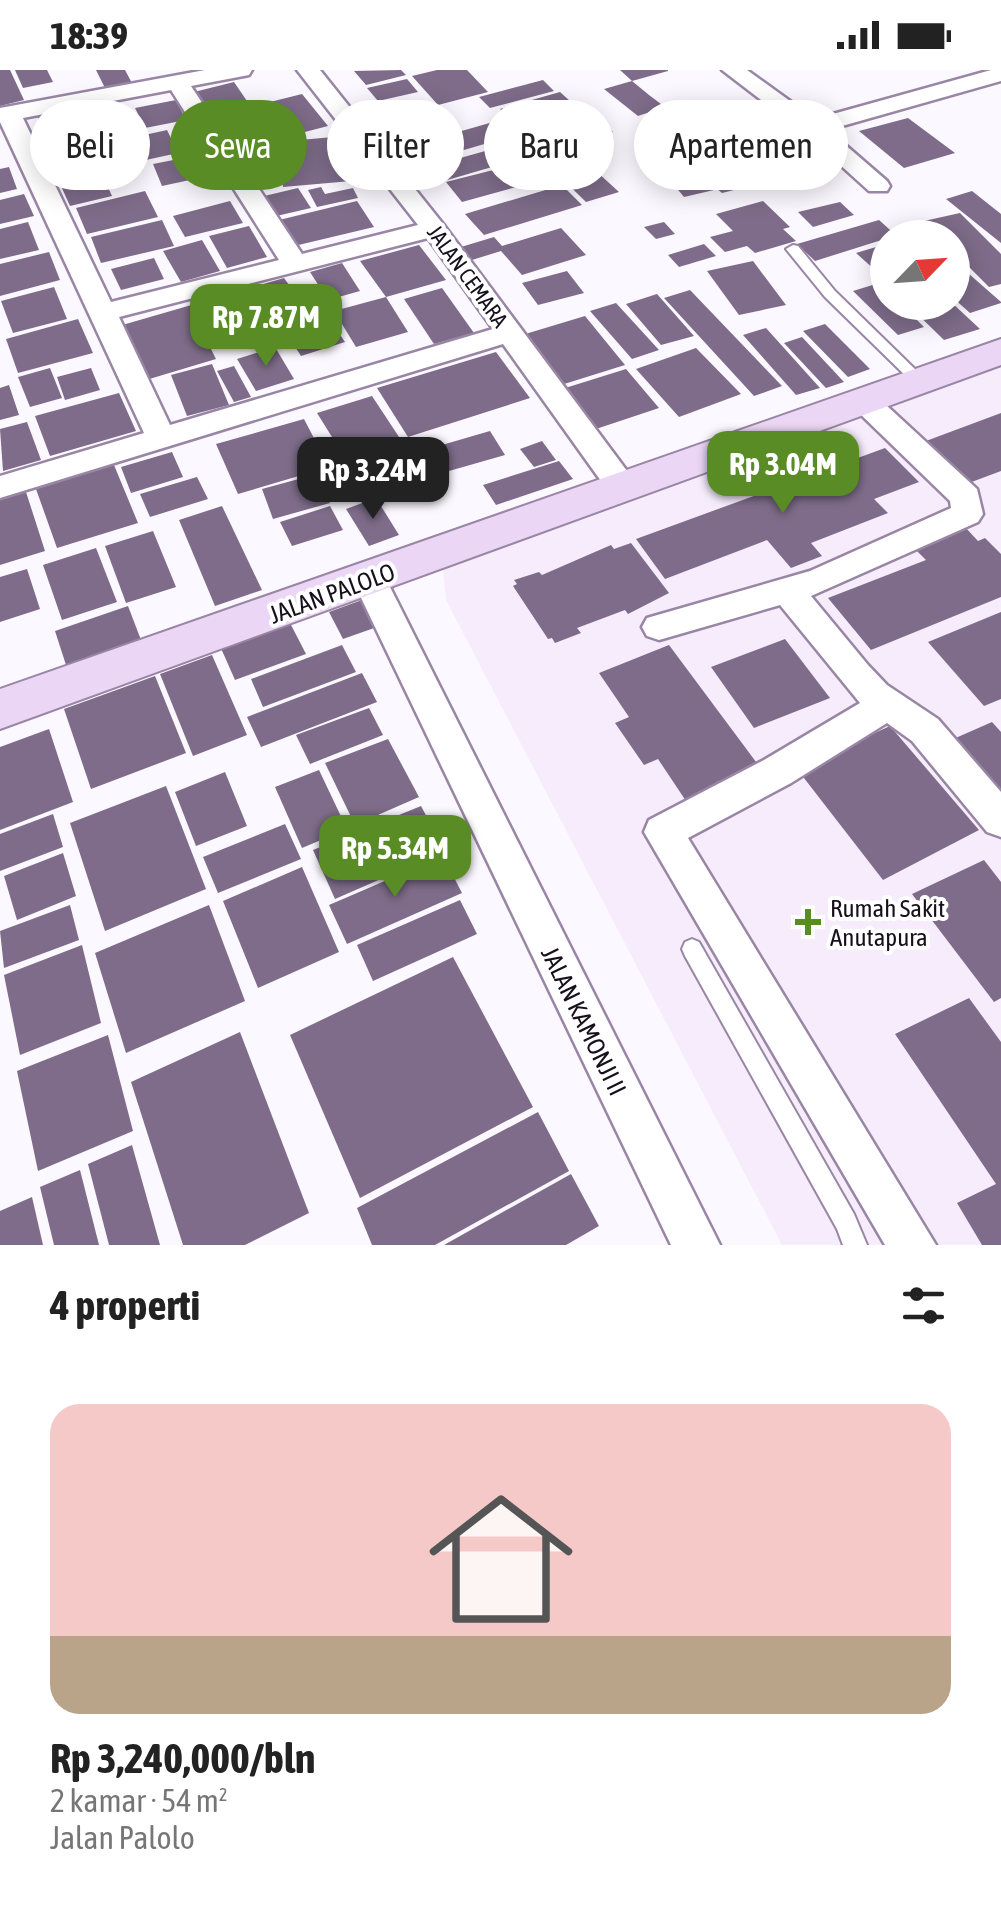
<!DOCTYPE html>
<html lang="id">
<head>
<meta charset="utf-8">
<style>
	:root { --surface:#fff; --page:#f2f2f2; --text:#222; --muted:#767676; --line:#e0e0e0; --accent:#598c24 }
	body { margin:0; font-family:"Asap Condensed",sans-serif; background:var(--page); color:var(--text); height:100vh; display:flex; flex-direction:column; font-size:38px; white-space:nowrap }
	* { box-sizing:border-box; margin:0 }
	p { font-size:32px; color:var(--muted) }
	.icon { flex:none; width:55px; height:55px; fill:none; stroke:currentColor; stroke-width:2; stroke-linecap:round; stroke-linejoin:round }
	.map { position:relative; height:1175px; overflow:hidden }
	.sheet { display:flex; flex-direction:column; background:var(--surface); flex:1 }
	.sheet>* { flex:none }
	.top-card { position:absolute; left:30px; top:30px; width:942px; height:90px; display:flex; gap:20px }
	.needle { width:65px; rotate:65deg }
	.fabs { position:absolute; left:870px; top:150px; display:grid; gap:20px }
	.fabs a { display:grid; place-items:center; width:100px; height:100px; border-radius:50%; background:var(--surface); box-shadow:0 5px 25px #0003; font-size:50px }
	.price { position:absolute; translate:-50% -85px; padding:0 22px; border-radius:20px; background:var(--accent); color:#fff; font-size:32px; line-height:65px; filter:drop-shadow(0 2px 5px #0008) }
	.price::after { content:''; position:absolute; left:50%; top:60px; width:30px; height:22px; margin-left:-15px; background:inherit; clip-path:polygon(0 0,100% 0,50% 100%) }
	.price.selected { background:#222; color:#fff }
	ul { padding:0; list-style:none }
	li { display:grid; align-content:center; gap:20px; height:530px; padding:0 50px }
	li+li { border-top:2px solid var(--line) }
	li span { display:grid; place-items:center; height:310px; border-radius:30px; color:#555 }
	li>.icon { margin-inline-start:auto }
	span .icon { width:180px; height:180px; fill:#fffc; stroke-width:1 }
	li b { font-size:42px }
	h2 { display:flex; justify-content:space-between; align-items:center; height:120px; padding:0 50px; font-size:42px }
	.tag { padding:0 35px; border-radius:45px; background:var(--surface); box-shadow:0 5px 25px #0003; font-size:35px; line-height:90px }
	.tag.selected { background:var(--accent); color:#fff }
	.status { display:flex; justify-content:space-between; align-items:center; height:70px; padding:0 50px; background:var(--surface); direction:ltr }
	.status svg { height:28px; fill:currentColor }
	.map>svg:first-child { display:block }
	.built { fill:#f6ecfc }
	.building { fill:#7e6c8a }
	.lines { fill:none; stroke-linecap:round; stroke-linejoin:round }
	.lane-casing { stroke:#9986a5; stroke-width:4 }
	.street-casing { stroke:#9986a5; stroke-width:5 }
	.secondary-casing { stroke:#9986a5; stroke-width:4 }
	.lane { fill:#fff; fill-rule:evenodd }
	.street { fill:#fff; fill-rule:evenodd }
	.secondary { fill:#ebd6f6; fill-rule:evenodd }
	.poi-dot { fill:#598c24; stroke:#fff; stroke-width:4 }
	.labels { text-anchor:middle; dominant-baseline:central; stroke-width:8; stroke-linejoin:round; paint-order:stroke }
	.far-street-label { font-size:22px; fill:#17101b; stroke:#fff }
	.street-label { font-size:25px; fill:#17101b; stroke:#fff }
	.poi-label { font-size:25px; fill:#17101b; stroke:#fff; text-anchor:start }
</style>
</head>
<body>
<div class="status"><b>18:39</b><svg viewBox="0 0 49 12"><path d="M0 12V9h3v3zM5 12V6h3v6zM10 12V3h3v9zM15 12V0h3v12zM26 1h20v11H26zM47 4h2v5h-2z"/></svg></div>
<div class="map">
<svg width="1001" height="1175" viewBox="0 0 1001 1175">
	<rect width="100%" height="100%" fill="#fcf8ff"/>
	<path class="built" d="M1001 281V1175H782L446 530 443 500 449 489Z"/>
	<g class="building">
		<path d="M0 0H10L24 30 0 36Z"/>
		<path d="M15 0H47L53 12 23 18Z"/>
		<path d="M96 0H125L133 15 106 20Z"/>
		<path d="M401 0 406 5 366 15 354 1Z"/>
		<path d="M437 0H467L488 22 438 35 412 6Z"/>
		<path d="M620 0H668V1L632 11Z"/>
		<path d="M407 9 418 22 378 31 367 18Z"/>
		<path d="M543 10 554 21 490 38 479 27Z"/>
		<path d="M632 11 649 25 665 37 638 46 604 19Z"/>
		<path d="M234 12 249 34 208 44 194 22Z"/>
		<path d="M560 22 571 32 511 49 500 39Z"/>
		<path d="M302 24 328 56 274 70 250 37Z"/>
		<path d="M116 28 124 42 102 48 95 33Z"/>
		<path d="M176 30 186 50 145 58 135 38Z"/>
		<path d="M575 33 590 46 527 64 513 51Z"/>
		<path d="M91 36 97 50 44 61 38 47Z"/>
		<path d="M716 38 736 56 685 70 665 51Z"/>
		<path d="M250 44 259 56 219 66 210 53Z"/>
		<path d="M908 48 955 83 904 98 859 61Z"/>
		<path d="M599 49 613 62 413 120 400 105Z"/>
		<path d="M500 50 515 65 399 99 385 83Z"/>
		<path d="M106 53 113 65 47 80 41 67Z"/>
		<path d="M664 55 675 65 652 73 640 63Z"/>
		<path d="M756 58 775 75 740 84 722 67Z"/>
		<path d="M167 60 178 83 132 93 122 70Z"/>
		<path d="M344 66 351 111 283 117 278 72Z"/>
		<path d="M112 68 124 95 64 108 53 81Z"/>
		<path d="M700 72 715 85 698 89 684 77Z"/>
		<path d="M256 79 278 111 251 118 230 85Z"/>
		<path d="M573 80 619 122 586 132 542 89Z"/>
		<path d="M204 84 213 105 162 116 153 94Z"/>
		<path d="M532 90 549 108 462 132 446 112Z"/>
		<path d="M9 97 17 119 0 123V99Z"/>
		<path d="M733 105 746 117 722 123 709 112Z"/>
		<path d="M103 106 112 126 70 136 61 116Z"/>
		<path d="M704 108 714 120 684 127 674 115Z"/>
		<path d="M562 115 582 135 484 165 465 144Z"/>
		<path d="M321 117 325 124 353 118 358 128 317 137 308 120Z"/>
		<path d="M298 118 311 138 272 147 260 127Z"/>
		<path d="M145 121 158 147 87 164 76 138Z"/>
		<path d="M972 121 1001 144V173L946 129Z"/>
		<path d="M24 124 34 146 0 154V130Z"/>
		<path d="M230 131 243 153 185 167 173 146Z"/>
		<path d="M357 131 374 157 290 177 275 151Z"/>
		<path d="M763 131 790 157 783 159 796 171 755 183 747 176 725 182 710 167 733 161 716 144Z"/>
		<path d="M840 132 854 145 813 157 798 142Z"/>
		<path d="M960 143 1001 184V214L989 217 952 180V168H941L924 151Z"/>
		<path d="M162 150 174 176 101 193 91 167Z"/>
		<path d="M879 150 899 168H888L815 191 797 174Z"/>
		<path d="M28 152 39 180 0 189V159Z"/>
		<path d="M664 152 675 164 656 169 644 157Z"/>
		<path d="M249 156 267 187 227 198 209 166Z"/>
		<path d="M561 158 586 185 522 205 501 181 472 190 461 177 494 167 502 176Z"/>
		<path d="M202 170 220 201 181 212 163 181Z"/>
		<path d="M704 174 716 186 679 197 668 185Z"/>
		<path d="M419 175 446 210 386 227 360 191Z"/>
		<path d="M876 177 888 187 885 209 856 183Z"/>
		<path d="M49 182 60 210 0 226V194Z"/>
		<path d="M154 188 164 209 121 220 111 199Z"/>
		<path d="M952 189 1001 232V233L970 243 952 227Z"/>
		<path d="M753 191 786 235 739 245 707 201Z"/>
		<path d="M342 193 360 221 328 230 310 202Z"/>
		<path d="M567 201 584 223 538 235 522 213Z"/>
		<path d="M284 208 307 240 266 254 253 236 267 260 210 277 216 289 146 310 119 256Z"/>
		<path d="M879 213 888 222V232H899L924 257 898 265 853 221Z"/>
		<path d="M54 217 67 249 13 263 1 231Z"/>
		<path d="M442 218 474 263 434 274 404 229Z"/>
		<path d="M690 220 782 316 754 326 664 228Z"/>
		<path d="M657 224 694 266 661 275 626 234Z"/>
		<path d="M386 227 408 262 356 277 334 241Z"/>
		<path d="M905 232H951L980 259 944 270Z"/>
		<path d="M616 233 659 280 632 289 590 241Z"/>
		<path d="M585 246 625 295 561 315 522 265Z"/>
		<path d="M328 247 345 272 301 286 285 261Z"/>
		<path d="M78 249 93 283 18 303 6 269Z"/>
		<path d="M825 254 870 299 848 307 803 261Z"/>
		<path d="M766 258 820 318 796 325 743 265Z"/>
		<path d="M802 267 844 312 826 318 784 273Z"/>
		<path d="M275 277 294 309 256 321 237 289Z"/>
		<path d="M696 278 741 324 679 347 636 299Z"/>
		<path d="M496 282 530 328 408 367 377 318Z"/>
		<path d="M212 294 229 335 187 346 171 305Z"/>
		<path d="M234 296 251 327 234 332 217 301Z"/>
		<path d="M50 298 62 328 30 337 18 307Z"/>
		<path d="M91 298 100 320 65 330 57 307Z"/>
		<path d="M626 299 659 338 593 360 562 319Z"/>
		<path d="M9 315 19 345 0 350V318Z"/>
		<path d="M119 323 136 361 50 386 35 346Z"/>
		<path d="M372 326 403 373 347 391 317 343Z"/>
		<path d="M1001 343V401L969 413 926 371Z"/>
		<path d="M304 349 329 397 238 424 216 374Z"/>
		<path d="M27 352 41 390 3 401 0 359Z"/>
		<path d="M490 361 505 385 449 401 435 377Z"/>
		<path d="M542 371 556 390 534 397 520 379Z"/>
		<path d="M885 378 919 412 874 429 888 443 811 473 822 486 791 498 767 470 665 509 636 469Z"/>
		<path d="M172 382 183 407 131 423 121 397Z"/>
		<path d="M399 386 412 412 357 427 345 400Z"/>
		<path d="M559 391 573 409 496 435 483 415Z"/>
		<path d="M114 395 138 453 57 478 36 419Z"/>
		<path d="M317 404 330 433 273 449 262 419Z"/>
		<path d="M197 407 208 429 150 447 140 424Z"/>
		<path d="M26 422 45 481 0 495V430Z"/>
		<path d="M376 428 399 465 369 476 346 439Z"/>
		<path d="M222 436 262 520 215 536 179 450Z"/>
		<path d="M330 436 343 460 292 476 280 452Z"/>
		<path d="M964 456 978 471 985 468 1001 484V527L871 580 828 528 926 490 912 476Z"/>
		<path d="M153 461 176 517 126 533 105 476Z"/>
		<path d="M631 473 669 523 628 544 625 540 577 558 581 563 555 573 552 568 548 569 513 516 517 514 514 510 539 502 542 505 611 475 614 479Z"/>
		<path d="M96 478 117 532 62 550 43 495Z"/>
		<path d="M27 499 40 539 0 552V507Z"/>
		<path d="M362 530 377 557 343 569 329 542Z"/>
		<path d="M128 536 141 570 66 595 55 561Z"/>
		<path d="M1001 542V629L984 636 928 572Z"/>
		<path d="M289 551 306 584 235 610 220 576Z"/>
		<path d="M785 569 830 628 754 658 711 597Z"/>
		<path d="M342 575 356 602 263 637 251 609Z"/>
		<path d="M669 575 765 704 690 737 658 689 644 695 615 653 629 647 599 603Z"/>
		<path d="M212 585 247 665 193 686 160 604Z"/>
		<path d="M362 603 377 632 261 677 247 647Z"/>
		<path d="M155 606 186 683 91 719 64 639Z"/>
		<path d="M369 638 383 665 310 694 296 665Z"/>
		<path d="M992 652 1001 662V728L951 670Z"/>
		<path d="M890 656 979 760 883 810 797 699Z"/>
		<path d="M49 659 73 732 0 760V677Z"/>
		<path d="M388 669 419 727 355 755 325 693Z"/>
		<path d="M319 700 347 759 302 778 275 717Z"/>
		<path d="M225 702 247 756 196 776 175 722Z"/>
		<path d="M166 716 206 819 105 861 70 753Z"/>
		<path d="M421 736 445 781 335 829 313 780Z"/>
		<path d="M53 744 63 777 0 801V764Z"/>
		<path d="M285 754 301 789 218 823 203 787Z"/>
		<path d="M63 783 76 826 17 850 4 806Z"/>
		<path d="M443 786 462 823 347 874 329 835Z"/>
		<path d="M984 790 1001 812V928L994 932 912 824Z"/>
		<path d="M302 797 339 882 258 918 223 831Z"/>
		<path d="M460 830 477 864 373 911 357 875Z"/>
		<path d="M70 835 79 870 4 898 0 861Z"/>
		<path d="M209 835 245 931 126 983 95 883Z"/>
		<path d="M82 875 101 953 20 985 4 905Z"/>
		<path d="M453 887 533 1037 360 1128 290 965Z"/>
		<path d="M969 928 1001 972V1175H982L957 1133 996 1114 895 964Z"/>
		<path d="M240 962 309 1143 245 1175H183L131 1012Z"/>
		<path d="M108 965 133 1061 38 1101 17 1001Z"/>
		<path d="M538 1042 569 1101 435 1175H372L357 1138Z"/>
		<path d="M132 1075 160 1175H109L88 1094Z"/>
		<path d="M80 1100 99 1175H54L40 1117Z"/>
		<path d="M571 1104 599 1156 566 1175H444Z"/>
		<path d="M32 1127 43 1175H0V1141Z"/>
	</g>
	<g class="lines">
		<defs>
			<g id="lane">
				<path d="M793 175 798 176 835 221 922 306V312H912L825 227 786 179Z"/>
				<path d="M692 869 699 872 854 1144 867 1175H843L837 1159 685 886 682 879 685 872Z"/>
			</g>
			<g id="street">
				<path d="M205 0H252L249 5 191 16 302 184 418 155 297 0H320L443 154 633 409 638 417 633 425 622 428 611 425 503 274 0 428V406L144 363 0 52V38ZM171 20 279 190 111 232 23 48ZM428 168 493 259 170 355 119 247Z"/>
				<path d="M722 0H747L815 49 991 0H1001V11L828 60 887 111 890 116 887 121H869L816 73 719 102H701L698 97 701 92 803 62Z"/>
				<path d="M863 320 873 323 977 419 983 444 978 452 811 526 868 595 887 615 938 649 1001 722V767L987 762 912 671 887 653 791 713 688 768 936 1175H885L644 762 649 750 764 690 860 633 780 535 659 570 647 566 642 557 647 548 810 501 951 438 950 431 853 337 848 330 853 323Z"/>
				<path d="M369 497 381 500 386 509 720 1175H671L352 509 357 500Z"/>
			</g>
			<path id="secondary" d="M1001 269V295L0 659V619Z"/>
		</defs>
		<use href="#lane" class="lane-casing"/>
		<use href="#street" class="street-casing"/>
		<use href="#secondary" class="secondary-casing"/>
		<use href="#lane" class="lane"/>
		<use href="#street" class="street"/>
		<use href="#secondary" class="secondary"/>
	</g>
	<path class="poi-dot" d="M803 837h10v10h10v10h-10v10h-10v-10h-10v-10h10z"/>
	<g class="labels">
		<g class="far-street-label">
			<text transform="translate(468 206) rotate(54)">JALAN CEMARA</text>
		</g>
		<g class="street-label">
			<text transform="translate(332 523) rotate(-20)">JALAN PALOLO</text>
			<text transform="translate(584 951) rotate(64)">JALAN KAMONJI II</text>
		</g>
		<g class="poi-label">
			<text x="830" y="838">Rumah Sakit<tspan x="830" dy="29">Anutapura</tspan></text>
		</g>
	</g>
</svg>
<div class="fabs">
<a><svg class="needle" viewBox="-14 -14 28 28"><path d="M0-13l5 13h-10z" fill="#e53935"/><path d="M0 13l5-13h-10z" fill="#767676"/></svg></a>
</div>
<b class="price" style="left:266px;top:299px">Rp 7.87M</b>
<b class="price" style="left:783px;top:446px">Rp 3.04M</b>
<b class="price selected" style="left:373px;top:452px">Rp 3.24M</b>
<b class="price" style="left:395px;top:830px">Rp 5.34M</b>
<div class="top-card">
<a class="tag">Beli</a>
<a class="tag selected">Sewa</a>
<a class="tag">Filter</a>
<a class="tag">Baru</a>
<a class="tag">Apartemen</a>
</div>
</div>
<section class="sheet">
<h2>4 properti<svg class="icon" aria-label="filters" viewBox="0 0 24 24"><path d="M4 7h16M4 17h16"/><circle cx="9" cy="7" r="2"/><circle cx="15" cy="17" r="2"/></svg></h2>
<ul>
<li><span style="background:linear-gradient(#f6c9c9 75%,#b9a48a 0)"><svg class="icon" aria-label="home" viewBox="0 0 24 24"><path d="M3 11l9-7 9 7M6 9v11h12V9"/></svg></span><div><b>Rp 3,240,000/bln</b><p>2 kamar · 54 m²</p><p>Jalan Palolo</p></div></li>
</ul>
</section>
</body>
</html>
